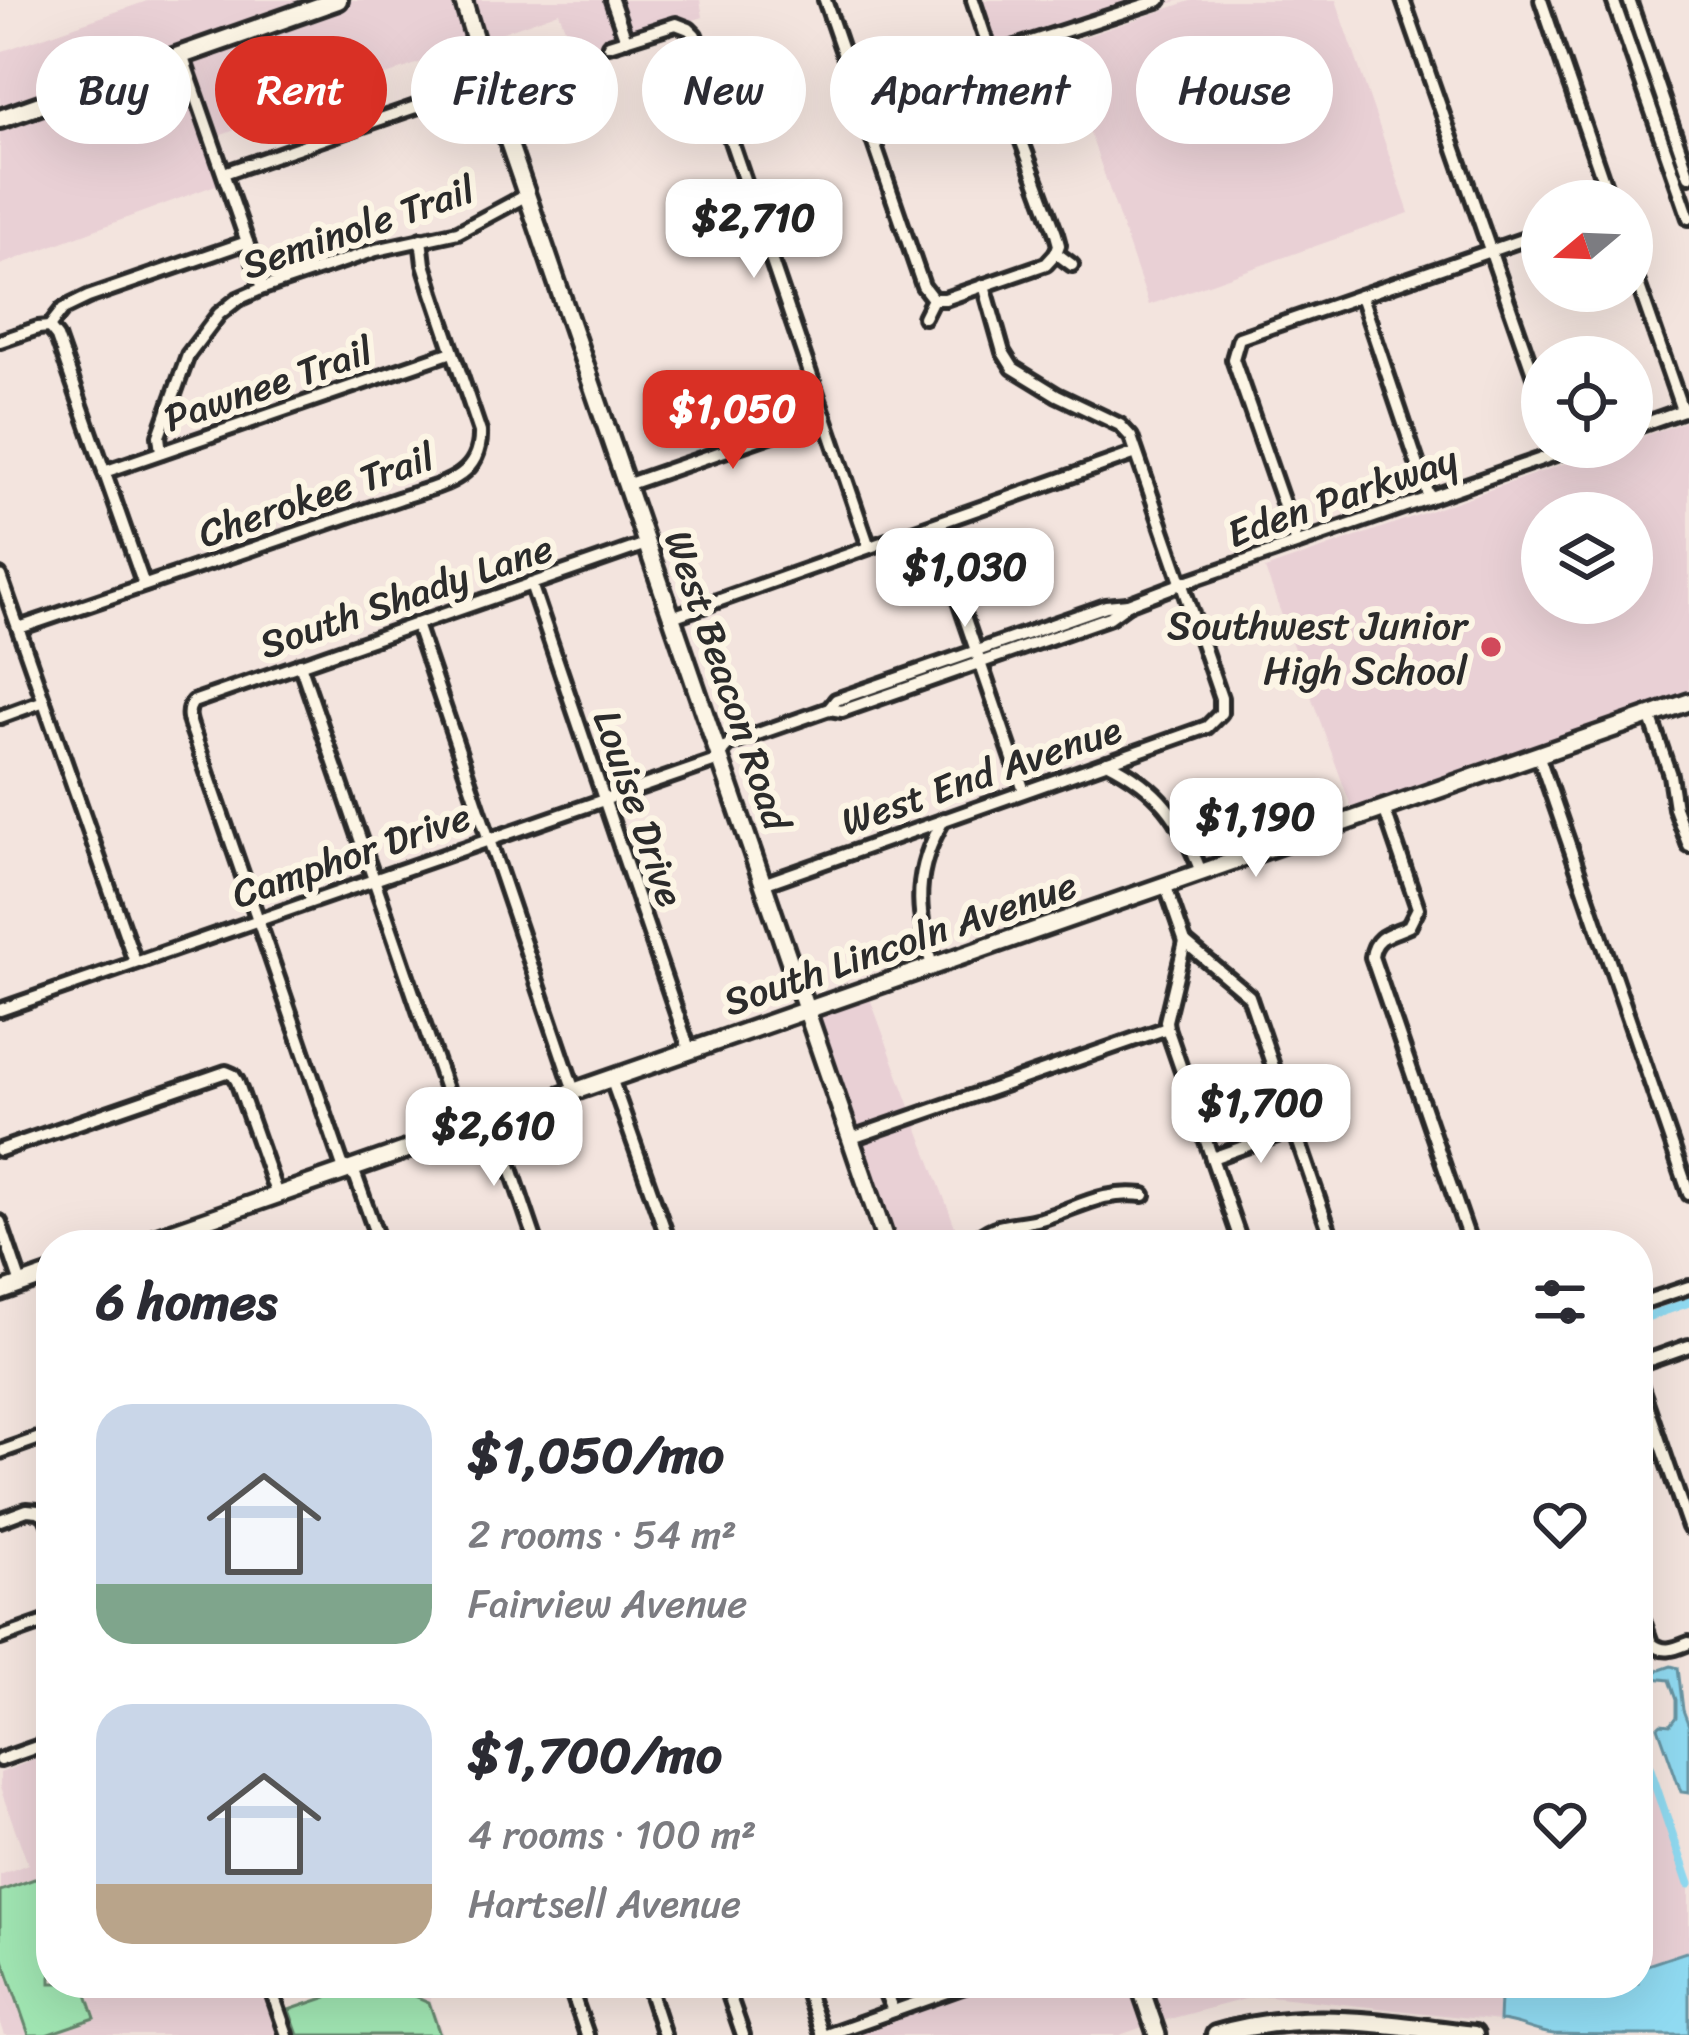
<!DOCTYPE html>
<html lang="en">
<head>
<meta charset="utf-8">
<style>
	:root { --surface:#fff; --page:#f2f2f3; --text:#2b2b33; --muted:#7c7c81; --accent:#d93025 }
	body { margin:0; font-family:Sriracha,sans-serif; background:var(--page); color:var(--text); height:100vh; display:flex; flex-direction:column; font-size:45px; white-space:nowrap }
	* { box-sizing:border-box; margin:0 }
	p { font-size:39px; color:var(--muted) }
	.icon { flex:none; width:66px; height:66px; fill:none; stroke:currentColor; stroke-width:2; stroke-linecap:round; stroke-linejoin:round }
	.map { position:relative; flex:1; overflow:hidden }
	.drawer { position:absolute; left:36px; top:1230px; width:1617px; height:768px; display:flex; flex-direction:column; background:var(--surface); border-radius:48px; box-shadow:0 12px 48px #0002 }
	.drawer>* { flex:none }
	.hud { position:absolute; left:36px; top:36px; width:1617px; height:108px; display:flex; gap:24px }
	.needle { width:78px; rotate:251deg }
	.tools { position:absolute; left:1521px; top:180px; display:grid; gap:24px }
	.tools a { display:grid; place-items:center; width:132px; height:132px; border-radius:50%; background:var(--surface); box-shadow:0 12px 48px #0002; font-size:60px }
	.price { position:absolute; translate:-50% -102px; padding:0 27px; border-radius:24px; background:#fff; color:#222; font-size:39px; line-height:78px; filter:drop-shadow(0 3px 6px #0008) }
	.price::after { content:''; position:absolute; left:50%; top:72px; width:36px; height:27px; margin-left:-18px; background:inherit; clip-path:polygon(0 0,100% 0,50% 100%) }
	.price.on { background:var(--accent); color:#fff }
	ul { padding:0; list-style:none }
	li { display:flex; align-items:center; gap:36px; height:300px; padding:0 60px }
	li span { display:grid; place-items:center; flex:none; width:336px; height:240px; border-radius:36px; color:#555 }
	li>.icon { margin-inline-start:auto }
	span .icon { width:144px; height:144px; fill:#fffc; stroke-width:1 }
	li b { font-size:51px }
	h2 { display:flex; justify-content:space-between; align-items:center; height:144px; padding:0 60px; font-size:51px }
	.chip { padding:0 42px; border-radius:54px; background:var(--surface); box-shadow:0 12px 48px #0002; font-size:42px; line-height:108px }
	.chip.on { background:var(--accent); color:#fff }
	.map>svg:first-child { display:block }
	.built { fill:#e9d0d5; fill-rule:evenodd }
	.green { fill:#a0e5b2; stroke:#66886e; stroke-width:3 }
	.water { fill:#90daf1; stroke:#6894a2; stroke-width:3 }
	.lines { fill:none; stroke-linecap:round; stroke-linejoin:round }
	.canal { stroke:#90daf1; stroke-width:9 }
	.street-casing { stroke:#2b2b2b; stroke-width:20 }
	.secondary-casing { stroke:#2b2b2b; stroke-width:24 }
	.primary-casing { stroke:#2b2b2b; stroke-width:26 }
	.street { stroke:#fcf5e5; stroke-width:10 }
	.secondary { stroke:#fcf5e5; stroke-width:15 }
	.primary { stroke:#fcf5e5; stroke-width:16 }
	.poi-dot { fill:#d1495b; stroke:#fcf5e5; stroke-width:4.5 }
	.labels { text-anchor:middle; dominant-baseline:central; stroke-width:12; stroke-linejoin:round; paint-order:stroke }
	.street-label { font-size:39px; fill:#2b2b2b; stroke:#fcf5e5 }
	.poi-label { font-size:39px; fill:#2b2b2b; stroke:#fcf5e5; text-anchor:end }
</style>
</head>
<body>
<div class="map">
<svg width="1689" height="2035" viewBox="0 0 1689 2035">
	<rect width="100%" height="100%" fill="#f3e4de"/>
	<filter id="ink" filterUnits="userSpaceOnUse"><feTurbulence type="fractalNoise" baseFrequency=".00833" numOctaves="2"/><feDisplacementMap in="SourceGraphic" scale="24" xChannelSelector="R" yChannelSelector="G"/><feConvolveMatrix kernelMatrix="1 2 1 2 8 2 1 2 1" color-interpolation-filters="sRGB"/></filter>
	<g filter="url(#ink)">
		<g class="built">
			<path d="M150 0H318L0 114V52Z"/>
			<path d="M352 0H457L471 44 216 137 189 57Z"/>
			<path d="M468 0H606L619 37 574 53 559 12 481 40Z"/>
			<path d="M617 0H700L703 17 687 22 678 19 629 34Z"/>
			<path d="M979 0H1147L995 49Z"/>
			<path d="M1174 0H1180L1059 41 1055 45 1060 59 1003 74 997 58Z"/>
			<path d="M1193 0H1336L1409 213 1149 305 1060 45Z"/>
			<path d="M179 61 221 183 0 265V124Z"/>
			<path d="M1689 420V692L1352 809 1265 569 1611 447H1632V440ZM1542 513H1632V603H1542Z"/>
			<path d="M868 993 912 1112 855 1132 813 1012Z"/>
			<path d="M915 1121 962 1245H892L858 1141Z"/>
			<path d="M51 1753V1983H261L273 2015 362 1983H425L443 2035H4L0 2024V1875L28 1864 0 1788V1773Z"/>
			<path d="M1647 1758 1689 1877V1951L1638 1968V1762Z"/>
			<path d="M988 1983H1133L1148 2025 1120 2035H841Z"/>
			<path d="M1144 1983H1542L1501 1997 1499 2021 1260 1995 1158 2022Z"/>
		</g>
		<g class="green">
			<path d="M46 1875 51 1890V1983H83L95 2018 46 2035H29L0 1951V1891Z"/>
			<path d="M368 1983H385L429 2002 440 2035H298L289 2010Z"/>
		</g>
		<g class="water">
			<path d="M1671 1666 1678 1668 1683 1710 1689 1726V1793L1681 1792 1658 1727 1661 1724 1670 1725 1676 1717V1700L1669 1680 1652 1678 1654 1672Z"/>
			<path d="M1689 1951V2035C1645 2035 1598 2035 1554 2034 1534 2032 1519 2022 1499 2021L1500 1997 1542 1983H1638V1968Z"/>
		</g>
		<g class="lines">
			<g class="canal">
				<path d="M1638 1320 1689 1302"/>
				<path d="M1638 1734 1689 1884"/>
			</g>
			<defs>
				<g id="street">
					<path d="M612 0 626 40"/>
					<path d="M825 0 923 286 933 299"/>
					<path d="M973 0 1001 85 1056 234 1059 245 1056 253"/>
					<path d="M1403 0 1542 399"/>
					<path d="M1541 0 1610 201"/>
					<path d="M1613 0 1689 218"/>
					<path d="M1629 0 1689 176"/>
					<path d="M609 45 676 24 689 29 695 35 869 547"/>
					<path d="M182 55 263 288"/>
					<path d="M991 55 1160 0"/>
					<path d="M224 173 488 82"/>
					<path d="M1056 253 1072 265"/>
					<path d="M1632 266 1682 410"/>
					<path d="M1361 296 1429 498"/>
					<path d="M933 299H945L1046 264 1056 253"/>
					<path d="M924 317 933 299"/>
					<path d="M49 327 57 337 144 585"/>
					<path d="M0 341 38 328 49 327 63 309 88 297 247 242"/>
					<path d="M1632 428 1689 408"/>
					<path d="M161 452 159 436 188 355 219 314 238 299 263 288 376 250 458 232 527 195"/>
					<path d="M104 472 452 352"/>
					<path d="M626 485 825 416"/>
					<path d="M933 525 1024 791"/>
					<path d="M1297 543 1233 359 1239 338 1542 233"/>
					<path d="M0 576 135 962"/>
					<path d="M531 584 690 1052"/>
					<path d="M672 617 1136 453"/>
					<path d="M416 624 574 1091"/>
					<path d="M19 628 398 499C435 486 482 481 480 432L433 293 424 264 421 239"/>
					<path d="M300 664 460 1130"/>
					<path d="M829 709 842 711 1110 617 1128 604 1183 583 1576 447"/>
					<path d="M1650 715 1670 775 1675 808 1689 846"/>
					<path d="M0 717 44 701"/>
					<path d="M1538 754 1689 1194"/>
					<path d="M1107 762C1159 788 1181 819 1201 872"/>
					<path d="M1384 808 1418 908 1409 926C1393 934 1375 934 1372 957L1471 1245"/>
					<path d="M763 884 1207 727 1221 713V698L1131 437 1120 425 1057 395 1013 368 1003 352 984 285"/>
					<path d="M1165 884 1185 942"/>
					<path d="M1185 942 1249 996 1334 1245"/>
					<path d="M1185 942 1166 1021 1167 1028 1242 1245"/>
					<path d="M932 966C916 910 913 871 944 819"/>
					<path d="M0 1010 713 762 729 744 829 709 836 700 1106 606 1128 604"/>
					<path d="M611 1078 670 1245"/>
					<path d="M494 1118 537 1245"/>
					<path d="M852 1138 1167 1028"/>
					<path d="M0 1150 226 1072 233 1075 237 1081 277 1195"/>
					<path d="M1212 1158 1294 1129"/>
					<path d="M0 1222 21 1284"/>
					<path d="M380 1245 356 1177 342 1164 195 737C191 725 184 713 193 702L646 544"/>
					<path d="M970 1245C995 1220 1011 1227 1041 1219 1080 1207 1102 1190 1144 1195"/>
					<path d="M1638 1304 1689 1287"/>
					<path d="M1638 1364 1689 1346"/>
					<path d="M1638 1378 1689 1527"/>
					<path d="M0 1452 51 1434"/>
					<path d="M0 1520 27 1510 38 1511 45 1515 51 1528"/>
					<path d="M1638 1606 1651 1643C1664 1654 1674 1649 1689 1643"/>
					<path d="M0 1638 51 1620"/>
					<path d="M0 1760 51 1742"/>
					<path d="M269 1983 287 2035"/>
					<path d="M569 1983 587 2035"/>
					<path d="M647 1983 664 2035"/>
					<path d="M725 1983 743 2035"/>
					<path d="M804 1983 822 2035"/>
					<path d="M882 1983 893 2011"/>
					<path d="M826 2035 973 1983"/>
				</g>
				<g id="secondary">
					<path d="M463 0 488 82 887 1245"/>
					<path d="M134 1245 1689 702"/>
					<path d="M0 1292 51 1274"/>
					<path d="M1139 1983 1157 2035"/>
				</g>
				<g id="primary">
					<path d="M0 119 338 0"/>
					<path d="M1216 2035C1300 2009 1388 2024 1474 2035"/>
				</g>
			</defs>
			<use href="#street" class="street-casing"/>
			<use href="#secondary" class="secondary-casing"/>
			<use href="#primary" class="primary-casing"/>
			<use href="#street" class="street"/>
			<use href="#secondary" class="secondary"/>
			<use href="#primary" class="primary"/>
		</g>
	</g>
	<circle class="poi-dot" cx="1491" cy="647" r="12"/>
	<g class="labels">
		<g class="street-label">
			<text transform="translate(358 227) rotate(-19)">Seminole Trail</text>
			<text transform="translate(268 384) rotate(-19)">Pawnee Trail</text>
			<text transform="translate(316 495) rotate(-19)">Cherokee Trail</text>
			<text transform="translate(1342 496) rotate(-19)">Eden Parkway</text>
			<text transform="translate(406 596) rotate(-19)">South Shady Lane</text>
			<text transform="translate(728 680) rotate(71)">West Beacon Road</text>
			<text transform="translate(981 775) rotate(-19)">West End Avenue</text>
			<text transform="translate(639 808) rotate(71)">Louise Drive</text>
			<text transform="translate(351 855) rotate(-19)">Camphor Drive</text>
			<text transform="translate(900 943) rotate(-19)">South Lincoln Avenue</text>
		</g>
		<g class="poi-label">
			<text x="1467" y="625">Southwest Junior<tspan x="1467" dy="45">High School</tspan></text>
		</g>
	</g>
</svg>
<div class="tools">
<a><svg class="needle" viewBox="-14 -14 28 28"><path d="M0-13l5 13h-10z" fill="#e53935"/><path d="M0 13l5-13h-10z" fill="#7c7c81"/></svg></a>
<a><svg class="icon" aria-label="locate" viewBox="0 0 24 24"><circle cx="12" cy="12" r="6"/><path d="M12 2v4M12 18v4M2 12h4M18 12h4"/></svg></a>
<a><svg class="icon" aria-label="layers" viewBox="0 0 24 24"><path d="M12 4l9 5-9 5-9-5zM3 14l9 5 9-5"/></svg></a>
</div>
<b class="price" style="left:754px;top:281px">$2,710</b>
<b class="price on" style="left:733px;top:472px">$1,050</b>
<b class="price" style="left:965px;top:630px">$1,030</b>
<b class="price" style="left:1256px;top:880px">$1,190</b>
<b class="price" style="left:1261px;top:1166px">$1,700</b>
<b class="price" style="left:494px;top:1189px">$2,610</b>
<div class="hud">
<a class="chip">Buy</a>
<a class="chip on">Rent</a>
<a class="chip">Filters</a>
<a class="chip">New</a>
<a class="chip">Apartment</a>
<a class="chip">House</a>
</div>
<section class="drawer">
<h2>6 homes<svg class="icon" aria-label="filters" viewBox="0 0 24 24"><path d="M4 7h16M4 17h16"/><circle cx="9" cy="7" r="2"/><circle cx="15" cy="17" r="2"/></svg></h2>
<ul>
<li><span style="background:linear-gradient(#c9d6e8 75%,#7fa58c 0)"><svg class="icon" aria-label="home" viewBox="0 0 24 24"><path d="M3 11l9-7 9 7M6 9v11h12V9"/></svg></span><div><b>$1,050/mo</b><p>2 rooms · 54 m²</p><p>Fairview Avenue</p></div><svg class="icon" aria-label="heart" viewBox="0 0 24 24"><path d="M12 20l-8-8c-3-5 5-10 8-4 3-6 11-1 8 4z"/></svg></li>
<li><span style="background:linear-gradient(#c9d6e8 75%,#b9a48a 0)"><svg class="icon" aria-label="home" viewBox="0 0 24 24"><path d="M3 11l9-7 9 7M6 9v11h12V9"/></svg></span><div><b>$1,700/mo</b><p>4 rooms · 100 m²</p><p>Hartsell Avenue</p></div><svg class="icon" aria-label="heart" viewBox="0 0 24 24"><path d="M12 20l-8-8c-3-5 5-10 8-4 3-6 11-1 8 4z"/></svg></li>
</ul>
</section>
</div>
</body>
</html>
